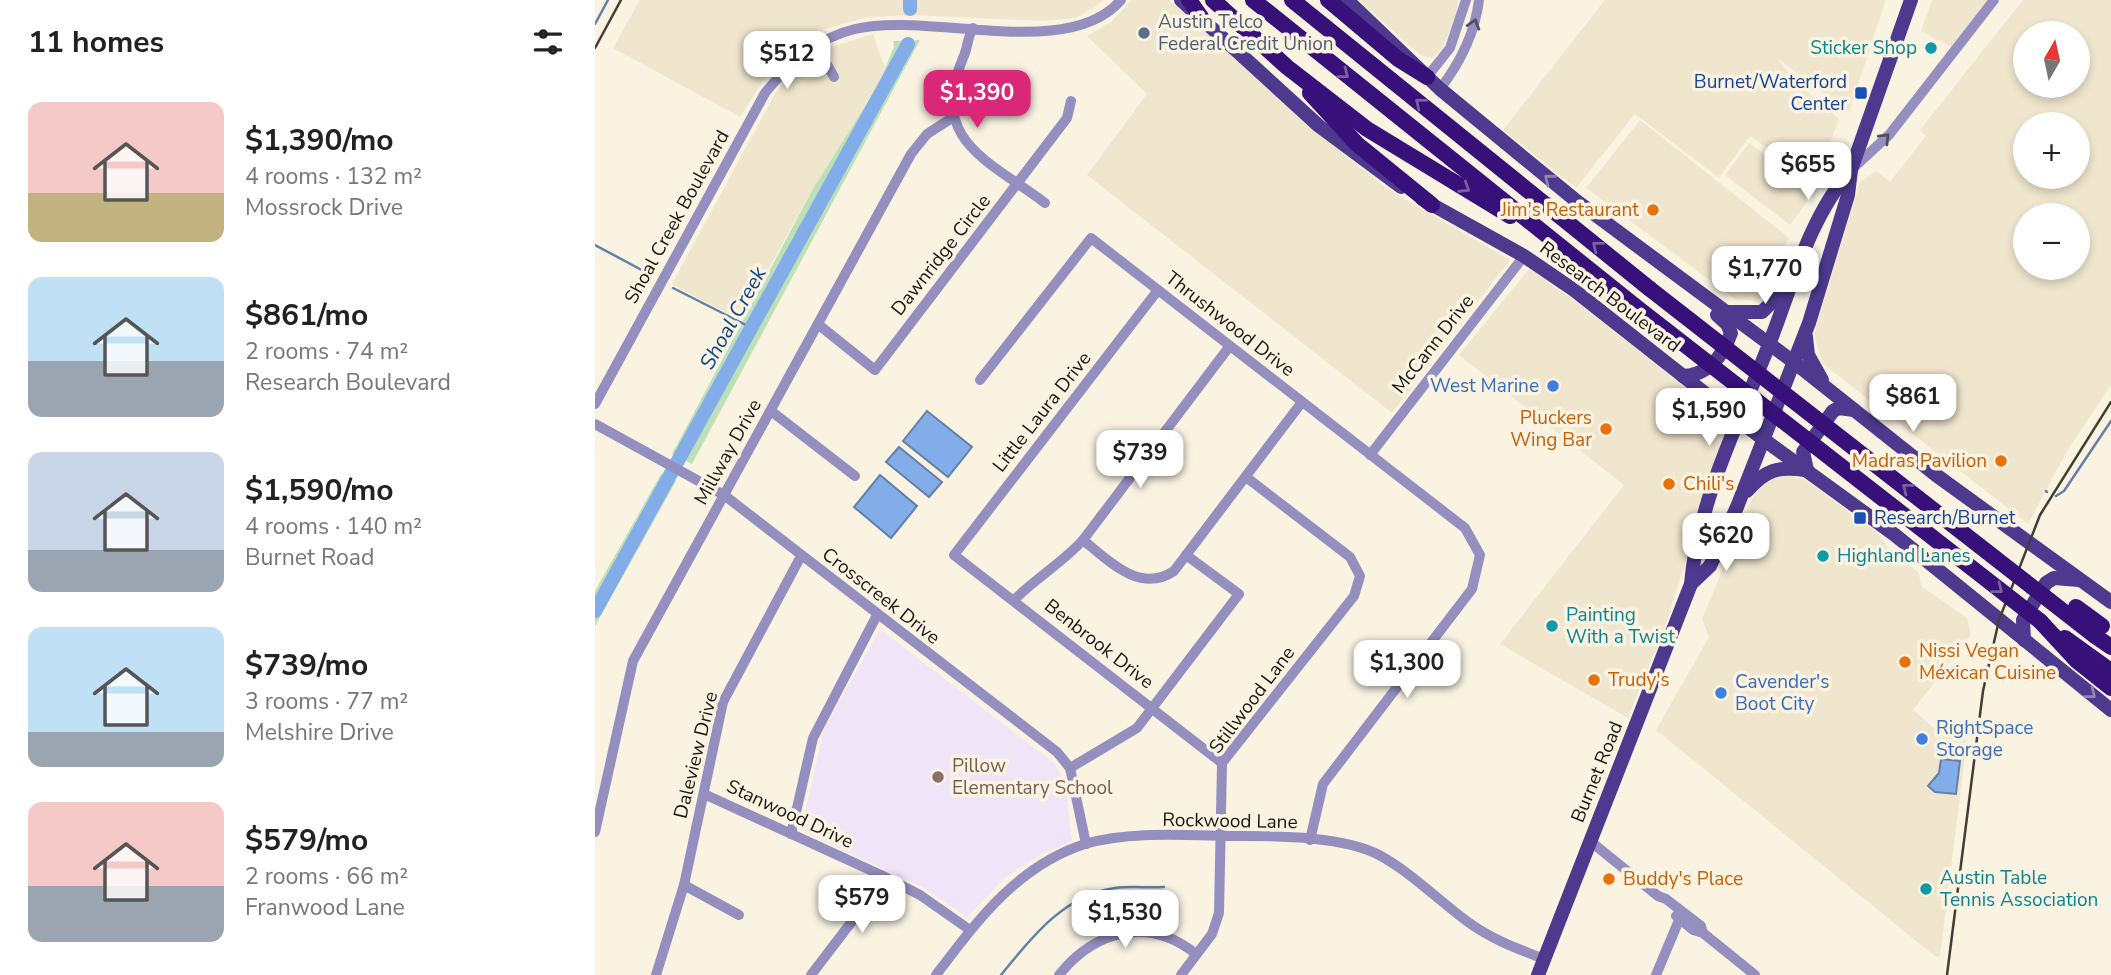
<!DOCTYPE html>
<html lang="en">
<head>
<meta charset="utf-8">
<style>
	:root { --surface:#fff; --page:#f2f2f2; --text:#222; --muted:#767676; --accent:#db2777 }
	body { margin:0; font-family:"Nunito Sans",sans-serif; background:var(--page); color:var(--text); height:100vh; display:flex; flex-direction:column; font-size:26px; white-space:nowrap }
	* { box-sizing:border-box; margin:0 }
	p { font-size:23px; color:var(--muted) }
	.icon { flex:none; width:38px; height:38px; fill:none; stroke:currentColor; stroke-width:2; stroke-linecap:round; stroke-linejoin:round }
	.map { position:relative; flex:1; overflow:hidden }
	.details { display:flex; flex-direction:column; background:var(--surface); width:595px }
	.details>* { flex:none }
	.needle { width:46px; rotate:9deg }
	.buttons { position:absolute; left:1418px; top:21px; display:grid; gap:14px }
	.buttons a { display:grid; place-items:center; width:77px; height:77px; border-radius:50%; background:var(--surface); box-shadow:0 4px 10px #0003; font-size:35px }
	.price { position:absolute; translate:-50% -60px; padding:0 16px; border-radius:14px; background:#fff; color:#222; font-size:23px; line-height:46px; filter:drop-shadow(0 2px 4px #0008) }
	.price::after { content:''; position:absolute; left:50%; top:42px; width:21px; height:16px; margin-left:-10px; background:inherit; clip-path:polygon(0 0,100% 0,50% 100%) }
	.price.selected { background:var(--accent); color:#fff }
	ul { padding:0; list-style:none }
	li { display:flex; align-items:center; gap:21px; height:175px; padding:0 28px }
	li span { display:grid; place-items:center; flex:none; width:196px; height:140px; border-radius:14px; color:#555 }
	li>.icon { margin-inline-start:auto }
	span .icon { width:84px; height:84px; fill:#fffc; stroke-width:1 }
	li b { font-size:30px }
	h2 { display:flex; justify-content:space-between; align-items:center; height:84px; padding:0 28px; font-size:30px }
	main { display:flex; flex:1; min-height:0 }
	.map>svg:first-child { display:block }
	.built { fill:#f0e6ce; fill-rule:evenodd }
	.education { fill:#f0e4f9 }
	.green { fill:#bee0b6 }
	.water { fill:#83ade9; stroke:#6380a8; stroke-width:2 }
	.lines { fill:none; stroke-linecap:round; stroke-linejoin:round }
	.stream { stroke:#6380a8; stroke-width:2.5 }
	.river { stroke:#83ade9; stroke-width:14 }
	.minor { stroke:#958fc0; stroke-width:10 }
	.major { stroke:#4d398e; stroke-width:14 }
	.highway { stroke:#37107a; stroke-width:16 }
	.rail { stroke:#413e36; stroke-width:2.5 }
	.highway-bridge { stroke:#37107a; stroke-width:16 }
	.oneway { stroke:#514d60 }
	.oneway2 { stroke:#7b5f9e }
	.oneway3 { stroke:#9283b0 }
	.service-dot { fill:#5c6f8a; stroke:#faf3e2; stroke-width:2.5 }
	.culture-dot { fill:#0f9aa8; stroke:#faf3e2; stroke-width:2.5 }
	.transit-dot { fill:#1a4fb4; stroke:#faf3e2; stroke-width:2.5 }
	.food-dot { fill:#e8710a; stroke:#faf3e2; stroke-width:2.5 }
	.shop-dot { fill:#3f7fe0; stroke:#faf3e2; stroke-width:2.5 }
	.education-dot { fill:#8d6e63; stroke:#faf3e2; stroke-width:2.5 }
	.labels { text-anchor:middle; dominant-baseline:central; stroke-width:7; stroke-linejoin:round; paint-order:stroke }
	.service-label { font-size:19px; fill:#4e5e75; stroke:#faf3e2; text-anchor:start }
	.culture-label { font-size:19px; fill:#0d838f; stroke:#faf3e2; text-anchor:start }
	.transit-label { font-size:19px; fill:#164399; stroke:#faf3e2; text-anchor:end }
	.food-label { font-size:19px; fill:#c56008; stroke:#faf3e2; text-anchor:start }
	.street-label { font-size:19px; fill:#191711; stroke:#faf3e2 }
	.shop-label { font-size:19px; fill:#366cbe; stroke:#faf3e2; text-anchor:start }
	.education-label { font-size:19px; fill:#785e54; stroke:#faf3e2; text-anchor:start }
	.water-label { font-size:21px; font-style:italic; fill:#0d4389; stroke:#faf3e2 }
</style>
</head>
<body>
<main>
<section class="details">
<h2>11 homes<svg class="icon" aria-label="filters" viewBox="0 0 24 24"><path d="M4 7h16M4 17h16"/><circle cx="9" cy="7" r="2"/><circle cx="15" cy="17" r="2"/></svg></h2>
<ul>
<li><span style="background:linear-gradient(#f6c9c9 65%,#c2b280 0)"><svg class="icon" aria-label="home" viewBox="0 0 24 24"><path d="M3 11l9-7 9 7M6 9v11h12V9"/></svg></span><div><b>$1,390/mo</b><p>4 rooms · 132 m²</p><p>Mossrock Drive</p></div></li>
<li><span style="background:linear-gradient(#bfe0f5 60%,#9aa5b1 0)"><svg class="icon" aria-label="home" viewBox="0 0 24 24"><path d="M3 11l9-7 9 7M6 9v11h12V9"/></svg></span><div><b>$861/mo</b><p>2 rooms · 74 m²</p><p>Research Boulevard</p></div></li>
<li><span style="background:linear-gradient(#c9d6e8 70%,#9aa5b1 0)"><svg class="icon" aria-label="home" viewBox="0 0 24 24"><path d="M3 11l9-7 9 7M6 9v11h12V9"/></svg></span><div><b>$1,590/mo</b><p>4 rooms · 140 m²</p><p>Burnet Road</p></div></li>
<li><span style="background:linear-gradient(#bfe0f5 75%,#9aa5b1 0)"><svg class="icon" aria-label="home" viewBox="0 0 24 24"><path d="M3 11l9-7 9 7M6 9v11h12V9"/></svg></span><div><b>$739/mo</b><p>3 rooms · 77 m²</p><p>Melshire Drive</p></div></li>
<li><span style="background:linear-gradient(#f6c9c9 60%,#9aa5b1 0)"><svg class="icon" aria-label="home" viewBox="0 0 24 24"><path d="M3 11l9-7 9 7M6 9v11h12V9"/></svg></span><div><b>$579/mo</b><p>2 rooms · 66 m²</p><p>Franwood Lane</p></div></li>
</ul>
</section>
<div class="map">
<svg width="1516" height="975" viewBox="0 0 1516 975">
	<rect width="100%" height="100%" fill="#faf3e2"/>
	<g class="built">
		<path d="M45 0H510L481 18 447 21 319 15 273 17 219 32 174 72 145 117 18 48Z"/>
		<path d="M537 0H574L712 124 791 188 915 260 797 413 492 175 552 94 492 36 516 22Z"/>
		<path d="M764 0H863L861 18 846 50 837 58 826 55 816 47Z"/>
		<path d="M1010 0H1291L1254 112 1182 58 1198 79 1244 119 1220 183 1201 174 1173 148 1155 136 1124 178 1040 114 981 188 908 130Z"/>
		<path d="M1337 0H1394L1358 48 1326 31Z"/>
		<path d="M1428 0H1516V385L1472 451 1433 524 1227 363 1219 334 1265 182 1281 171 1295 182 1331 136 1325 130ZM1430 33H1482V86H1430ZM1430 124H1482V177H1430ZM1430 215H1482V268H1430Z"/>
		<path d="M278 34 290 68 284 84 219 187 145 320 77 284 181 92 202 70 236 47Z"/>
		<path d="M1045 120 1194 238 1181 260 1178 289 1162 301 1140 299 991 188Z"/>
		<path d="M1154 143 1219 192 1195 225 1130 175Z"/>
		<path d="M934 269 990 308 1124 415 1130 437 1070 627 1033 718 905 644 1029 485 864 355Z"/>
		<path d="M1186 474 1209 479 1282 532 1293 548 1324 573 1326 586 1372 618 1376 635 1318 710 1350 737 1372 740 1345 956 1341 957 1061 730 1114 637 1107 619 1158 497 1166 485Z"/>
	</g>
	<path class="education" d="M285 629 459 763 470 782 477 841 445 855 410 878 372 917 329 888 212 833 207 825 229 729Z"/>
	<g class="green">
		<path d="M325 40 97 464 77 454 219 187 284 84 299 47 298 41Z"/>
		<path d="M66 474 81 481 0 626V591Z"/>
	</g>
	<g class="water">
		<path d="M332 411 377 447 353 477 308 441Z"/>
		<path d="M304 447 347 482 334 497 291 462Z"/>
		<path d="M285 475 322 506 296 538 259 507Z"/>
		<path d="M1346 759 1365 761 1361 794 1340 792 1333 786 1344 773Z"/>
	</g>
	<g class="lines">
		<g class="stream">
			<path d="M0 24 13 0"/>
			<path d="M0 245 56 275"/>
			<path d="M78 288 157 328"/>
			<path d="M1451 491 1452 492"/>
			<path d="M1461 496 1469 491 1516 421"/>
			<path d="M406 975C436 938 469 895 520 888 535 886 553 888 569 887"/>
		</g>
		<g class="river">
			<path d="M315 0V9"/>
			<path d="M0 611 313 44"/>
		</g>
		<g class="minor">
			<path d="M378 28C372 38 373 48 368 58 333 140 393 160 450 203"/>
			<path d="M221 45 239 77"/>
			<path d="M832 77 855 48 871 0"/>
			<path d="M845 89C865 63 880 33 884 0"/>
			<path d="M1257 169 1294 135 1399 0"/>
			<path d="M563 290 359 555 627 763"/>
			<path d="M224 325 280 370 472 118 476 101"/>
			<path d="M385 380 496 238 870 528 885 555 877 589 728 784 715 840"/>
			<path d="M0 404 170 93C194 63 222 38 260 29 334 11 473 62 526 0"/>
			<path d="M176 411 260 476"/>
			<path d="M0 424 129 495 462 752 475 768 491 844"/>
			<path d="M775 455 929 256"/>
			<path d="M488 540C514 561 545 594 579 571L707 402"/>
			<path d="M419 600C441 578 467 563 488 540L634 347"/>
			<path d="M475 768 542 728 644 594 591 555"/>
			<path d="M109 794 286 875 325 895 375 930"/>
			<path d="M0 832 38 661 316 154 332 134 357 118"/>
			<path d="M196 834 218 738 282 615"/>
			<path d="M995 841 1063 896 1071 899 1106 926 1108 933"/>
			<path d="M89 885 144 915"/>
			<path d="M1081 916 1098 930 1108 933 1160 975"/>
			<path d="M61 975 89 885 128 702 206 556"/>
			<path d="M216 975 258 920 286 875"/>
			<path d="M341 975C382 921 422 866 490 844 536 830 600 836 648 836 687 836 750 837 784 855 816 872 844 901 873 922 896 939 923 949 949 959"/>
			<path d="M464 975C500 930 554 916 601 954"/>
			<path d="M586 975 617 934 624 913 627 763 759 596 765 576 755 557 651 477"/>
			<path d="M1061 975 1087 913"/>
		</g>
		<g class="major">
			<path d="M586 0 724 126 806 187"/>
			<path d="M752 0 845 89 979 199 1200 363 1341 475 1516 602"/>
			<path d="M827 199 929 256 979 290 1168 439 1300 535 1516 710"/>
			<path d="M1130 312H1167L1190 289"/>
			<path d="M1211 337 1213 355 1227 380"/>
			<path d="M1088 376C1113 375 1128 356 1136 333L1132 324 1122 315"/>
			<path d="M1212 470 1208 452 1238 411 1244 408 1259 410"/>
			<path d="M1152 491C1170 470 1183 466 1210 470"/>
			<path d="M1096 584 1115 566 1142 507 1214 323 1253 195 1256 170 1316 0"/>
			<path d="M1429 640 1428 620 1451 583 1459 578 1484 580"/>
			<path d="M943 975 1096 584C1103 500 1145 420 1175 342 1197 285 1215 216 1256 170"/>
		</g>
		<g class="highway">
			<path d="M594 0 606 17"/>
			<path d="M618 0 692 67 772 129 915 216"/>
			<path d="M658 0 1040 306"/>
			<path d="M697 0 1055 289"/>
			<path d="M733 0 803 59 832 77"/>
			<path d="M715 93 762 144 837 205"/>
			<path d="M1445 621 1482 661 1516 688"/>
			<path d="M1500 636 1516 647"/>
			<path d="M1470 638 1516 671"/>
		</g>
		<g class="rail">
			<path d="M0 48 26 0"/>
			<path d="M1352 975 1388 691 1404 620 1445 515 1516 402"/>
		</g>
		<g class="highway-bridge">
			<path d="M1055 289 1500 636"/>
			<path d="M1040 306 1445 621"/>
			<path d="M1481 607 1507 626"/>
		</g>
	</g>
	<defs><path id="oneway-chevron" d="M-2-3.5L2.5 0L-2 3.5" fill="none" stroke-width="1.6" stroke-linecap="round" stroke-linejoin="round" transform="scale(1.75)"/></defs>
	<g class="oneway">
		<use href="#oneway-chevron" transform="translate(879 24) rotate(-73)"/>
		<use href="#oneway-chevron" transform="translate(1290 138) rotate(-45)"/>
	</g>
	<g class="oneway2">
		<use href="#oneway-chevron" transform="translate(749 74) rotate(38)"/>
		<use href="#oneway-chevron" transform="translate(825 103) rotate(-141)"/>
		<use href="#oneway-chevron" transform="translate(870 188) rotate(33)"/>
		<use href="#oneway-chevron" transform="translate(1002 246) rotate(-141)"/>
		<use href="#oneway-chevron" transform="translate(1312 488) rotate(-142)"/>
		<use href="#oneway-chevron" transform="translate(1403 589) rotate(38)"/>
	</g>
	<g class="oneway3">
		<use href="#oneway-chevron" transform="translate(954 179) rotate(-141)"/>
		<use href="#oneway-chevron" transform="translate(1496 694) rotate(39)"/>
	</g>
	<circle class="service-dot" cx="549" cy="33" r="7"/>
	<g class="culture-dot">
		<circle cx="1336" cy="48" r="7"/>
		<circle cx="1228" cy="556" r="7"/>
		<circle cx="957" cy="626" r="7"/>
		<circle cx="1331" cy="889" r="7"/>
	</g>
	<g class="transit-dot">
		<rect x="1259" y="86" width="14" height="14" rx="3.5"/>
		<rect x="1258" y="511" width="14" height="14" rx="3.5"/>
	</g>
	<g class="food-dot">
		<circle cx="1058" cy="210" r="7"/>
		<circle cx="1011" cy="429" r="7"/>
		<circle cx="1406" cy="461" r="7"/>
		<circle cx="1074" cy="484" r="7"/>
		<circle cx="1310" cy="662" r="7"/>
		<circle cx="999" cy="680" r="7"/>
		<circle cx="1014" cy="879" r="7"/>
	</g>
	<g class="shop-dot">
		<circle cx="958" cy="386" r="7"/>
		<circle cx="1126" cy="693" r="7"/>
		<circle cx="1327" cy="739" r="7"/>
	</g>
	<circle class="education-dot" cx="343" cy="777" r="7"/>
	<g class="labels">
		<g class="service-label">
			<text x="563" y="22">Austin Telco<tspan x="563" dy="22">Federal Credit Union</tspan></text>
		</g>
		<g class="culture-label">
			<text x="1322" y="48" text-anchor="end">Sticker Shop</text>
			<text x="1242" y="556">Highland Lanes</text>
			<text x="971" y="615">Painting<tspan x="971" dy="22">With a Twist</tspan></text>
			<text x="1345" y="878">Austin Table<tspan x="1345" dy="22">Tennis Association</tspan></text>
		</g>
		<g class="transit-label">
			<text x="1252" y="82">Burnet/Waterford<tspan x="1252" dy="22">Center</tspan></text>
			<text x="1279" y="518" text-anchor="start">Research/Burnet</text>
		</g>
		<g class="food-label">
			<text x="1044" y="210" text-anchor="end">Jim's Restaurant</text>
			<text x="997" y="418" text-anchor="end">Pluckers<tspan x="997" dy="22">Wing Bar</tspan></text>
			<text x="1392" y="461" text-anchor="end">Madras Pavilion</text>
			<text x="1088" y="484">Chili's</text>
			<text x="1324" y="651">Nissi Vegan<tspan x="1324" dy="22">Méxican Cuisine</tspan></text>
			<text x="1013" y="680">Trudy's</text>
			<text x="1028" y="879">Buddy's Place</text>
		</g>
		<g class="street-label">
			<text transform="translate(82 217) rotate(-61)">Shoal Creek Boulevard</text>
			<text transform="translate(346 255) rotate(-52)">Dawnridge Circle</text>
			<text transform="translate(1015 297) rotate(37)">Research Boulevard</text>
			<text transform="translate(635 324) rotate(38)">Thrushwood Drive</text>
			<text transform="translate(838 344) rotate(-52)">McCann Drive</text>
			<text transform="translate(447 412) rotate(-52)">Little Laura Drive</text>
			<text transform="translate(133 452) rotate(-61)">Millway Drive</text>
			<text transform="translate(286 596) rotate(38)">Crosscreek Drive</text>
			<text transform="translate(504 644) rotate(38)">Benbrook Drive</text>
			<text transform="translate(657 700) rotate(-53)">Stillwood Lane</text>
			<text transform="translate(101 755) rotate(-76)">Daleview Drive</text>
			<text transform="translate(1002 772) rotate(-68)">Burnet Road</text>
			<text transform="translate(195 814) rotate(25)">Stanwood Drive</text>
			<text transform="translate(635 821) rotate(1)">Rockwood Lane</text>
		</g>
		<g class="shop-label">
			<text x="944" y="386" text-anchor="end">West Marine</text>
			<text x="1140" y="682">Cavender's<tspan x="1140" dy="22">Boot City</tspan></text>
			<text x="1341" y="728">RightSpace<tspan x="1341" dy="22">Storage</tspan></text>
		</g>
		<g class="education-label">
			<text x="357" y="766">Pillow<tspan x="357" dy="22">Elementary School</tspan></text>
		</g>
		<g class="water-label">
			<text transform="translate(138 318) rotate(-61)">Shoal Creek</text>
		</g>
	</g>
</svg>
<div class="buttons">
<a><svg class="needle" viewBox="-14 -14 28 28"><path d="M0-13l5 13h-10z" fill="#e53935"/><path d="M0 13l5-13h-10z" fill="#767676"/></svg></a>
<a>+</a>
<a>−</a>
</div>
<b class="price" style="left:192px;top:91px">$512</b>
<b class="price selected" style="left:382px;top:130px">$1,390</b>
<b class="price" style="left:1213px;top:202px">$655</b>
<b class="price" style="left:1170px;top:306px">$1,770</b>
<b class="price" style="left:1318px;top:434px">$861</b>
<b class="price" style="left:1114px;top:448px">$1,590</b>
<b class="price" style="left:545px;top:490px">$739</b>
<b class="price" style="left:1131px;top:573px">$620</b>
<b class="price" style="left:812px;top:700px">$1,300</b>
<b class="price" style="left:267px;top:935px">$579</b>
<b class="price" style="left:530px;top:950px">$1,530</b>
</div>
</main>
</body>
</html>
